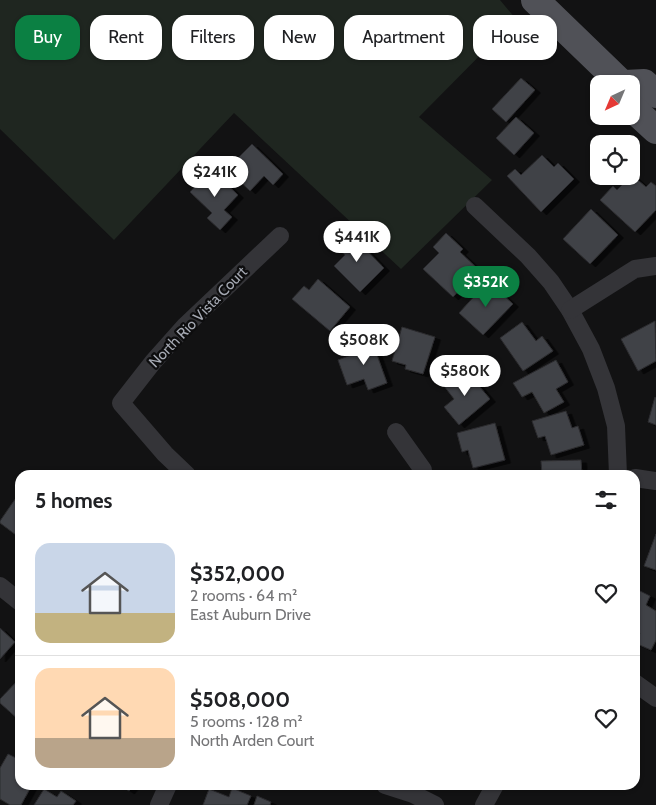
<!DOCTYPE html>
<html lang="en">
<head>
<meta charset="utf-8">
<style>
	:root { --surface:#fff; --page:#f2f2f2; --text:#202124; --muted:#757577; --line:#e0e0e0; --accent:#0b8043 }
	body { margin:0; font-family:Cabin,sans-serif; background:var(--page); color:var(--text); height:100vh; display:flex; flex-direction:column; font-size:19px; white-space:nowrap }
	* { box-sizing:border-box; margin:0 }
	p { font-size:16px; color:var(--muted) }
	.icon { flex:none; width:28px; height:28px; fill:none; stroke:currentColor; stroke-width:2; stroke-linecap:round; stroke-linejoin:round }
	.map { position:relative; flex:1; overflow:hidden }
	.drawer { position:absolute; left:15px; top:470px; width:625px; height:320px; display:flex; flex-direction:column; background:var(--surface); border-radius:15px; box-shadow:0 1px 4px #0004 }
	.drawer>* { flex:none }
	.guide { position:absolute; left:15px; top:15px; width:626px; height:45px; display:flex; gap:10px }
	.needle { width:32px; rotate:224deg }
	.fabs { position:absolute; left:590px; top:75px; display:grid; gap:10px }
	.fabs a { display:grid; place-items:center; width:50px; height:50px; border-radius:10px; background:var(--surface); box-shadow:0 1px 4px #0004; font-size:25px }
	.price { position:absolute; translate:-50% -42px; padding:0 11px; border-radius:18px; background:#fff; color:#222; font-size:16px; line-height:32px; filter:drop-shadow(0 1px 2px #0008) }
	.price::after { content:''; position:absolute; left:50%; top:30px; width:15px; height:11px; margin-left:-8px; background:inherit; clip-path:polygon(0 0,100% 0,50% 100%) }
	.price.active { background:var(--accent); color:#fff }
	ul { padding:0; list-style:none }
	li { display:flex; align-items:center; gap:15px; height:125px; padding:0 20px }
	li+li { border-top:1px solid var(--line) }
	li span { display:grid; place-items:center; flex:none; width:140px; height:100px; border-radius:15px; color:#555 }
	li>.icon { margin-inline-start:auto }
	span .icon { width:60px; height:60px; fill:#fffc; stroke-width:1 }
	li b { font-size:21px }
	h2 { display:flex; justify-content:space-between; align-items:center; height:60px; padding:0 20px; font-size:21px }
	.tag { padding:0 18px; border-radius:15px; background:var(--surface); box-shadow:0 1px 4px #0004; font-size:18px; line-height:45px }
	.tag.active { background:var(--accent); color:#fff }
	.map>svg:first-child { display:block }
	.grass { fill:#1f2620 }
	.building { fill:#414246; stroke:#2c2c2f; filter:url(#shadow) }
	.lines { fill:none; stroke-linecap:round; stroke-linejoin:round }
	.minor { stroke:#343438; stroke-width:18 }
	.primary { stroke:#505157; stroke-width:28 }
	.labels { text-anchor:middle; dominant-baseline:central; stroke-width:4.5; stroke-linejoin:round; paint-order:stroke }
	.street-label { font-size:15px; fill:#a5a9b3; stroke:#0d0d0e }
</style>
</head>
<body>
<div class="map">
<svg width="656" height="805" viewBox="0 0 656 805">
	<defs>
		<filter id="shadow"><feDropShadow dx="5.5" dy="3" stdDeviation="0" flood-color="#0009"/></filter>
	</defs>
	<rect width="100%" height="100%" fill="#121213"/>
	<path class="grass" d="M0 0H500L516 19 419 117 492 180 401 269 234 113 114 240 0 129Z"/>
	<g class="building">
		<path d="M521 78 535 90 506 122 492 109Z"/>
		<path d="M516 117 534 133 514 155 496 138Z"/>
		<path d="M252 144 283 174 273 185 264 176 250 191 227 169Z"/>
		<path d="M542 155 554 167 558 163 574 179 541 212 507 176 515 169 521 175Z"/>
		<path d="M211 169 238 195 224 210 232 217 220 230 207 218 212 213 190 192Z"/>
		<path d="M632 175 646 187 651 182 656 186V210L635 232 600 200 613 186 617 190Z"/>
		<path d="M591 209 618 235 590 264 563 239Z"/>
		<path d="M349 232 384 268 360 292 334 266 345 255 335 246Z"/>
		<path d="M446 233 463 249 460 252 479 270 453 297 423 269 439 253 433 247Z"/>
		<path d="M318 279 350 307 330 331 292 299 304 286 309 290Z"/>
		<path d="M488 281 513 304 483 335 459 313Z"/>
		<path d="M655 321 656 361 638 371 621 339Z"/>
		<path d="M522 322 536 341 542 336 553 351 523 371 500 338Z"/>
		<path d="M402 327 435 337 423 374 405 369 406 365 392 361Z"/>
		<path d="M371 338 387 383 368 390 364 379 347 385 338 360 359 352 356 343Z"/>
		<path d="M556 360 568 382 556 389 564 402 544 413 532 392 522 397 513 383Z"/>
		<path d="M465 369 490 399 459 425 444 407 454 399 444 386Z"/>
		<path d="M655 397 656 398V425L648 422Z"/>
		<path d="M566 411 572 428 578 426 584 445 551 455 545 436 538 438 532 421Z"/>
		<path d="M495 423 505 460 473 468 468 450 462 452 457 433Z"/>
		<path d="M581 460 582 475H542L541 461Z"/>
		<path d="M20 492V538L0 523V521Z"/>
		<path d="M656 534V570L644 566Z"/>
		<path d="M636 589 650 596 646 605 656 611V640L651 650 635 643 640 633 635 631V591Z"/>
		<path d="M0 628 15 642 0 659Z"/>
		<path d="M20 678V721L0 703V699Z"/>
		<path d="M8 754 20 760V785H32L21 805H10L0 799V768Z"/>
		<path d="M120 785H134L129 791Z"/>
		<path d="M232 788 251 796 247 805H203L209 789 229 797Z"/>
		<path d="M44 789 57 797 61 791 76 801 73 805H34Z"/>
		<path d="M257 796 271 802 270 805H254Z"/>
	</g>
	<g class="lines">
		<g class="minor">
			<path d="M475 206 528 256 551 282 570 310 591 349 606 388 616 426 618 475"/>
			<path d="M570 310 635 269 656 266"/>
			<path d="M396 432 423 470V475"/>
			<path d="M187 475 165 454 121 403 153 362 185 326 280 236"/>
			<path d="M635 478 656 481"/>
			<path d="M0 586 20 602"/>
			<path d="M635 683 656 698"/>
			<path d="M385 785 413 794 435 805"/>
			<path d="M159 805 168 785"/>
			<path d="M484 805 495 785"/>
		</g>
		<g class="primary">
			<path d="M535 0 622 84"/>
			<path d="M625 84 644 83 656 94"/>
			<path d="M631 107 656 130"/>
		</g>
	</g>
	<g class="labels">
		<g class="street-label">
			<text transform="translate(198 317) rotate(-46)">North Rio Vista Court</text>
		</g>
	</g>
</svg>
<div class="fabs">
<a><svg class="needle" viewBox="-14 -14 28 28"><path d="M0-13l5 13h-10z" fill="#e53935"/><path d="M0 13l5-13h-10z" fill="#757577"/></svg></a>
<a><svg class="icon" aria-label="locate" viewBox="0 0 24 24"><circle cx="12" cy="12" r="6"/><path d="M12 2v4M12 18v4M2 12h4M18 12h4"/></svg></a>
</div>
<b class="price" style="left:215px;top:198px">$241K</b>
<b class="price" style="left:357px;top:263px">$441K</b>
<b class="price active" style="left:486px;top:308px">$352K</b>
<b class="price" style="left:364px;top:366px">$508K</b>
<b class="price" style="left:465px;top:397px">$580K</b>
<div class="guide">
<a class="tag active">Buy</a>
<a class="tag">Rent</a>
<a class="tag">Filters</a>
<a class="tag">New</a>
<a class="tag">Apartment</a>
<a class="tag">House</a>
</div>
<section class="drawer">
<h2>5 homes<svg class="icon" aria-label="filters" viewBox="0 0 24 24"><path d="M4 7h16M4 17h16"/><circle cx="9" cy="7" r="2"/><circle cx="15" cy="17" r="2"/></svg></h2>
<ul>
<li><span style="background:linear-gradient(#c9d6e8 70%,#c2b280 0)"><svg class="icon" aria-label="home" viewBox="0 0 24 24"><path d="M3 11l9-7 9 7M6 9v11h12V9"/></svg></span><div><b>$352,000</b><p>2 rooms · 64 m²</p><p>East Auburn Drive</p></div><svg class="icon" aria-label="heart" viewBox="0 0 24 24"><path d="M12 20l-8-8c-3-5 5-10 8-4 3-6 11-1 8 4z"/></svg></li>
<li><span style="background:linear-gradient(#ffd9b3 70%,#b9a48a 0)"><svg class="icon" aria-label="home" viewBox="0 0 24 24"><path d="M3 11l9-7 9 7M6 9v11h12V9"/></svg></span><div><b>$508,000</b><p>5 rooms · 128 m²</p><p>North Arden Court</p></div><svg class="icon" aria-label="heart" viewBox="0 0 24 24"><path d="M12 20l-8-8c-3-5 5-10 8-4 3-6 11-1 8 4z"/></svg></li>
</ul>
</section>
</div>
</body>
</html>
